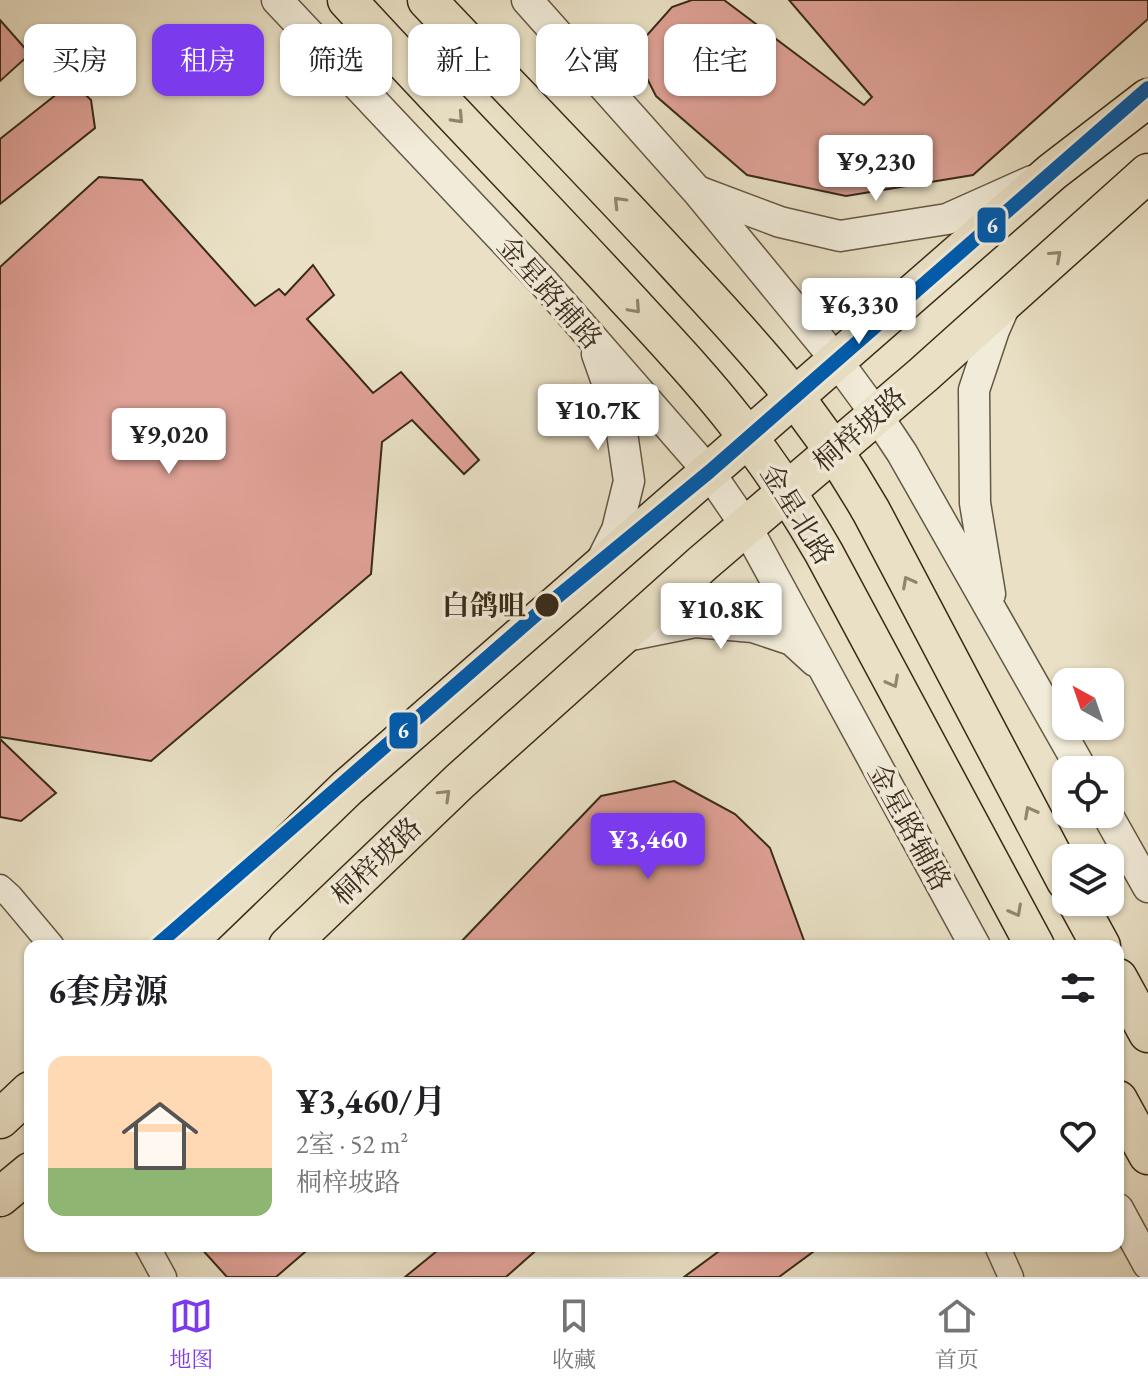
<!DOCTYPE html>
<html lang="zh">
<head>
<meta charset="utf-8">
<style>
	:root { --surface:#fff; --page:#f2f2f2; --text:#202124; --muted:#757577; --line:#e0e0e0; --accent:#7c3aed }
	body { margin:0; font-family:"EB Garamond","Noto Serif SC",serif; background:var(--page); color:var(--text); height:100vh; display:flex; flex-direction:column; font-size:30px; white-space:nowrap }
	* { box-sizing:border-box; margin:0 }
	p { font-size:26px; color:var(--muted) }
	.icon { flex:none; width:44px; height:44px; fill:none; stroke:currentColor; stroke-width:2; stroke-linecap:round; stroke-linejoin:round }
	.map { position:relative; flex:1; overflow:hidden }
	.panel { position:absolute; left:24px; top:940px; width:1100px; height:312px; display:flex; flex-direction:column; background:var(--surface); border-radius:16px; box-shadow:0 2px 6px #0004 }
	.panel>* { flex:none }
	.guide { position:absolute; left:24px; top:24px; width:1100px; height:72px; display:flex; gap:16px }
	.needle { width:52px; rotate:320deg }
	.fabs { position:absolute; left:1052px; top:668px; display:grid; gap:16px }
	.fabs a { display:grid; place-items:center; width:72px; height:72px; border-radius:16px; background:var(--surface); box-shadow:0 2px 6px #0004; font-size:40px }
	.price { position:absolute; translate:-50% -68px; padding:0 18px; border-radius:8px; background:#fff; color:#222; font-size:26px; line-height:52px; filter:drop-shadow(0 2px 4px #0008) }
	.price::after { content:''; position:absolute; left:50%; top:48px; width:24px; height:18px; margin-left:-12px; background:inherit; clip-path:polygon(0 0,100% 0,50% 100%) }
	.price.selected { background:var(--accent); color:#fff }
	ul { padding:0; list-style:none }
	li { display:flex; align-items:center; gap:24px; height:200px; padding:0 24px }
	li span { display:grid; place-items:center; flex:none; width:224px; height:160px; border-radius:16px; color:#555 }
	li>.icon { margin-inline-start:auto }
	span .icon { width:96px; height:96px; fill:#fffc; stroke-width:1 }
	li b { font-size:34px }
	h2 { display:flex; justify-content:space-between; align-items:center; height:96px; padding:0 24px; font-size:34px }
	.pill { padding:0 28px; border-radius:16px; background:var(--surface); box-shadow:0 2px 6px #0004; font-size:28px; line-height:72px }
	.pill.selected { background:var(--accent); color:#fff }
	.tab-bar { display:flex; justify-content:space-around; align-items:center; height:112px; border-top:2px solid var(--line); background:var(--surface); font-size:22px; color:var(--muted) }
	.tab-bar a { display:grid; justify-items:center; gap:4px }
	.tab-bar .selected { color:var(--accent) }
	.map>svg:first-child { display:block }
	.building { fill:#dfa196; stroke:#392a19; stroke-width:2 }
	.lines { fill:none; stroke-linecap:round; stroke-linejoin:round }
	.minor-casing { stroke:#655844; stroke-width:27 }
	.tertiary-casing { stroke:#655844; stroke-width:33 }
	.primary-casing { stroke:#392a19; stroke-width:41 }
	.minor { stroke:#f1ebd9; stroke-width:24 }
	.tertiary { stroke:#f1ebd9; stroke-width:30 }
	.primary { stroke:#e9e0c5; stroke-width:38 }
	.metro-1-casing { stroke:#f1ebd9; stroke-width:20 }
	.metro-1 { stroke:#005bac; stroke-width:14 }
	.oneway { stroke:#91856f }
	.stop-dot { fill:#392a19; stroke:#f1ebd9; stroke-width:3 }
	.labels { text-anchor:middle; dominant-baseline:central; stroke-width:7; stroke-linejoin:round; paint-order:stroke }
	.street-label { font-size:28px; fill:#392a19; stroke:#f1ebd9 }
	.stop-label { font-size:28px; font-weight:bold; fill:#392a19; stroke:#f1ebd9; text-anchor:end }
	.line-badge { stroke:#f1ebd9; stroke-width:3 }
	.badge-label { font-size:22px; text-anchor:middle; font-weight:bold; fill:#fff }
</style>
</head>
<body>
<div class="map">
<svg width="1148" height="1277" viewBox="0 0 1148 1277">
	<rect width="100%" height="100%" fill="#e9e0c5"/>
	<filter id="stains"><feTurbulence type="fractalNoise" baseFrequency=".0025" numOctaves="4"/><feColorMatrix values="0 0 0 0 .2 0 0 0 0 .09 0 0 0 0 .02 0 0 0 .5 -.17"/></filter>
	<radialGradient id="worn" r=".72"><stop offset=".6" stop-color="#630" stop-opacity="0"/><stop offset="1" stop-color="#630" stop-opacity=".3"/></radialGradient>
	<g class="building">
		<path d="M692 0H724L864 105 872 97 789 0H1148V19L973 175 846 196 747 175 656 96 633 51 672 7Z"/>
		<path d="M0 20 30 54 0 81Z"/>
		<path d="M72 82 91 100 95 128 0 204V139Z"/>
		<path d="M99 177 142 180 255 306 279 289 285 295 313 265 334 295 307 319 373 393 401 372 479 460 464 474 412 420 382 442 371 574 151 761 0 737V267Z"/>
		<path d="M0 739 56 793 21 821 0 817Z"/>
		<path d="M674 781 735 814 770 848 806 946H457L601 796Z"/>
		<path d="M199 1246H312L276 1277H227Z"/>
		<path d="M443 1246H541L506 1277H405Z"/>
		<path d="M726 1246H821L779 1277H684Z"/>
	</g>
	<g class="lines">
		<defs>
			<g id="minor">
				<path d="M0 887 10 896 52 946"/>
				<path d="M147 1246 164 1277"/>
				<path d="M997 1246 1011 1277"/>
			</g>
			<g id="tertiary">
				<path d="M277 0 545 284 709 472 746 526 975 946"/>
				<path d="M527 0 698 192 837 361 876 414 902 453 1082 770"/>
				<path d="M700 192 780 222 840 236 947 219 1032 181"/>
				<path d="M597 354 620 419 629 481 617 530 600 564"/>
				<path d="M990 594 975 503 974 390 994 330 1005 305"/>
				<path d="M621 637 695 622 753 627 792 640 815 661"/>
				<path d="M1107 814 1148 887"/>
				<path d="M1118 1209 1148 1264"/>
			</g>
			<g id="primary">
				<path d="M347 0C434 95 524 187 612 282 654 328 698 373 736 422 769 463 798 508 824 553L1035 946"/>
				<path d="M427 0C510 88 595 175 677 264 711 301 746 338 778 377 813 419 844 464 871 511L1066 881"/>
				<path d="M1077 902 1101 946"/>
				<path d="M183 946 347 788 1052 172 1148 98"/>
				<path d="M288 946 460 781 703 563 923 375 1148 173"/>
				<path d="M1118 978 1148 1033"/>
				<path d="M1118 1100 1148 1155"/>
				<path d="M0 1119 30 1091"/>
				<path d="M0 1197 30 1172"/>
			</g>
		</defs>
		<use href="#minor" class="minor-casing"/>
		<use href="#tertiary" class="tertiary-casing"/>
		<use href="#primary" class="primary-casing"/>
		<use href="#minor" class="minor"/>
		<use href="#tertiary" class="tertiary"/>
		<use href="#primary" class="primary"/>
		<defs>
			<path id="metro-1" d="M156 946 545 607 709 472 1148 88"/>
		</defs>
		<use href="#metro-1" class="metro-1-casing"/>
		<use href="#metro-1" class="metro-1"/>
	</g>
	<defs><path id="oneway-chevron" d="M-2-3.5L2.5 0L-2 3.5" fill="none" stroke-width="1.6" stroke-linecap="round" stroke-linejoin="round" transform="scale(2)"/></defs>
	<g class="oneway">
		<use href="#oneway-chevron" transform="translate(458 118) rotate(47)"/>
		<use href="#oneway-chevron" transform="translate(619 202) rotate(-134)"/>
		<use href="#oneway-chevron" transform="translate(1056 256) rotate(-42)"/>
		<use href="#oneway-chevron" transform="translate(635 308) rotate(48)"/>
		<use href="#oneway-chevron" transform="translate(908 582) rotate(-118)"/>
		<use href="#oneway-chevron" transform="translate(893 682) rotate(62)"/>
		<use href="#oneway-chevron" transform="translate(445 795) rotate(-44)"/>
		<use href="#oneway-chevron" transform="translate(1030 812) rotate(-118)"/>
		<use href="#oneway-chevron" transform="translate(1016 911) rotate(62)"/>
	</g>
	<circle class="stop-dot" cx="547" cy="605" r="13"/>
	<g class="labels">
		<g class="street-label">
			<text transform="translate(550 292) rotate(48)">金星路辅路</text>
			<text transform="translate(859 429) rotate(-41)">桐梓坡路</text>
			<text transform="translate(798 514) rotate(58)">金星北路</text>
			<text transform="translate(910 827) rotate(61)">金星路辅路</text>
			<text transform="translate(376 861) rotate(-44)">桐梓坡路</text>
		</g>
		<g class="stop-label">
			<text x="526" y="605">白鸽咀</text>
		</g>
	</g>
	<g class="line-badge">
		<rect x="976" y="206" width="31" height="38" rx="8" fill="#005bac"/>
		<rect x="388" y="711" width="31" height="39" rx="8" fill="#005bac"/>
	</g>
	<g class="badge-label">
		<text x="992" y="233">6</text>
		<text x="403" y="738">6</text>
	</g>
	<rect width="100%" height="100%" filter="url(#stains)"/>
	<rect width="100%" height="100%" fill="url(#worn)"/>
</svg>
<div class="fabs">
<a><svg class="needle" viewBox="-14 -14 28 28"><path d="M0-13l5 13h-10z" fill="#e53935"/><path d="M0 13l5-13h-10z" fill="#757577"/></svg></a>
<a><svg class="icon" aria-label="locate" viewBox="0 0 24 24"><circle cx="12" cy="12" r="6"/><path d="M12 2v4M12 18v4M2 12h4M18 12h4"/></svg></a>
<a><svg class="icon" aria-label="layers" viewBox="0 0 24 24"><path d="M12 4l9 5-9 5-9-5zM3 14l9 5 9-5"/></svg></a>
</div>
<b class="price" style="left:876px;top:203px">¥9,230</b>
<b class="price" style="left:859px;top:346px">¥6,330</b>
<b class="price" style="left:598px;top:452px">¥10.7K</b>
<b class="price" style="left:169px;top:476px">¥9,020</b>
<b class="price" style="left:721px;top:651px">¥10.8K</b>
<b class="price selected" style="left:648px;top:881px">¥3,460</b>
<div class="guide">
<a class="pill">买房</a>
<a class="pill selected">租房</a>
<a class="pill">筛选</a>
<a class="pill">新上</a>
<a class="pill">公寓</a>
<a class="pill">住宅</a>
</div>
<section class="panel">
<h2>6套房源<svg class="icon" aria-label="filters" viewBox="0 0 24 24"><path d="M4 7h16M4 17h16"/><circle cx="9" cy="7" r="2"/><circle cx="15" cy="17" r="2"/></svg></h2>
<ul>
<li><span style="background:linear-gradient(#ffd9b3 70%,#8fb573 0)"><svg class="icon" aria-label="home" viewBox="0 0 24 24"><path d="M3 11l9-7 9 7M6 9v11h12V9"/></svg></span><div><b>¥3,460/月</b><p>2室 · 52 m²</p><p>桐梓坡路</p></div><svg class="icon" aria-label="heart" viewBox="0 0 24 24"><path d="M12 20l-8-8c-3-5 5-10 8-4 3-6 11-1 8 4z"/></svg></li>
</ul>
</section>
</div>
<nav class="tab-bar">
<a class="selected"><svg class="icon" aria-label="map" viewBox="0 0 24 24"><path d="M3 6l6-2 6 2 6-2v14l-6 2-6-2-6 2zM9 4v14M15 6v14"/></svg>地图</a>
<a><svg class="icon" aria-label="saved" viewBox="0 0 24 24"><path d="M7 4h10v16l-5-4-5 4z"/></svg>收藏</a>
<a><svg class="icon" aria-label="home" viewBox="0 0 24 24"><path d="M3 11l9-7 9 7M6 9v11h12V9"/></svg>首页</a>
</nav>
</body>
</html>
